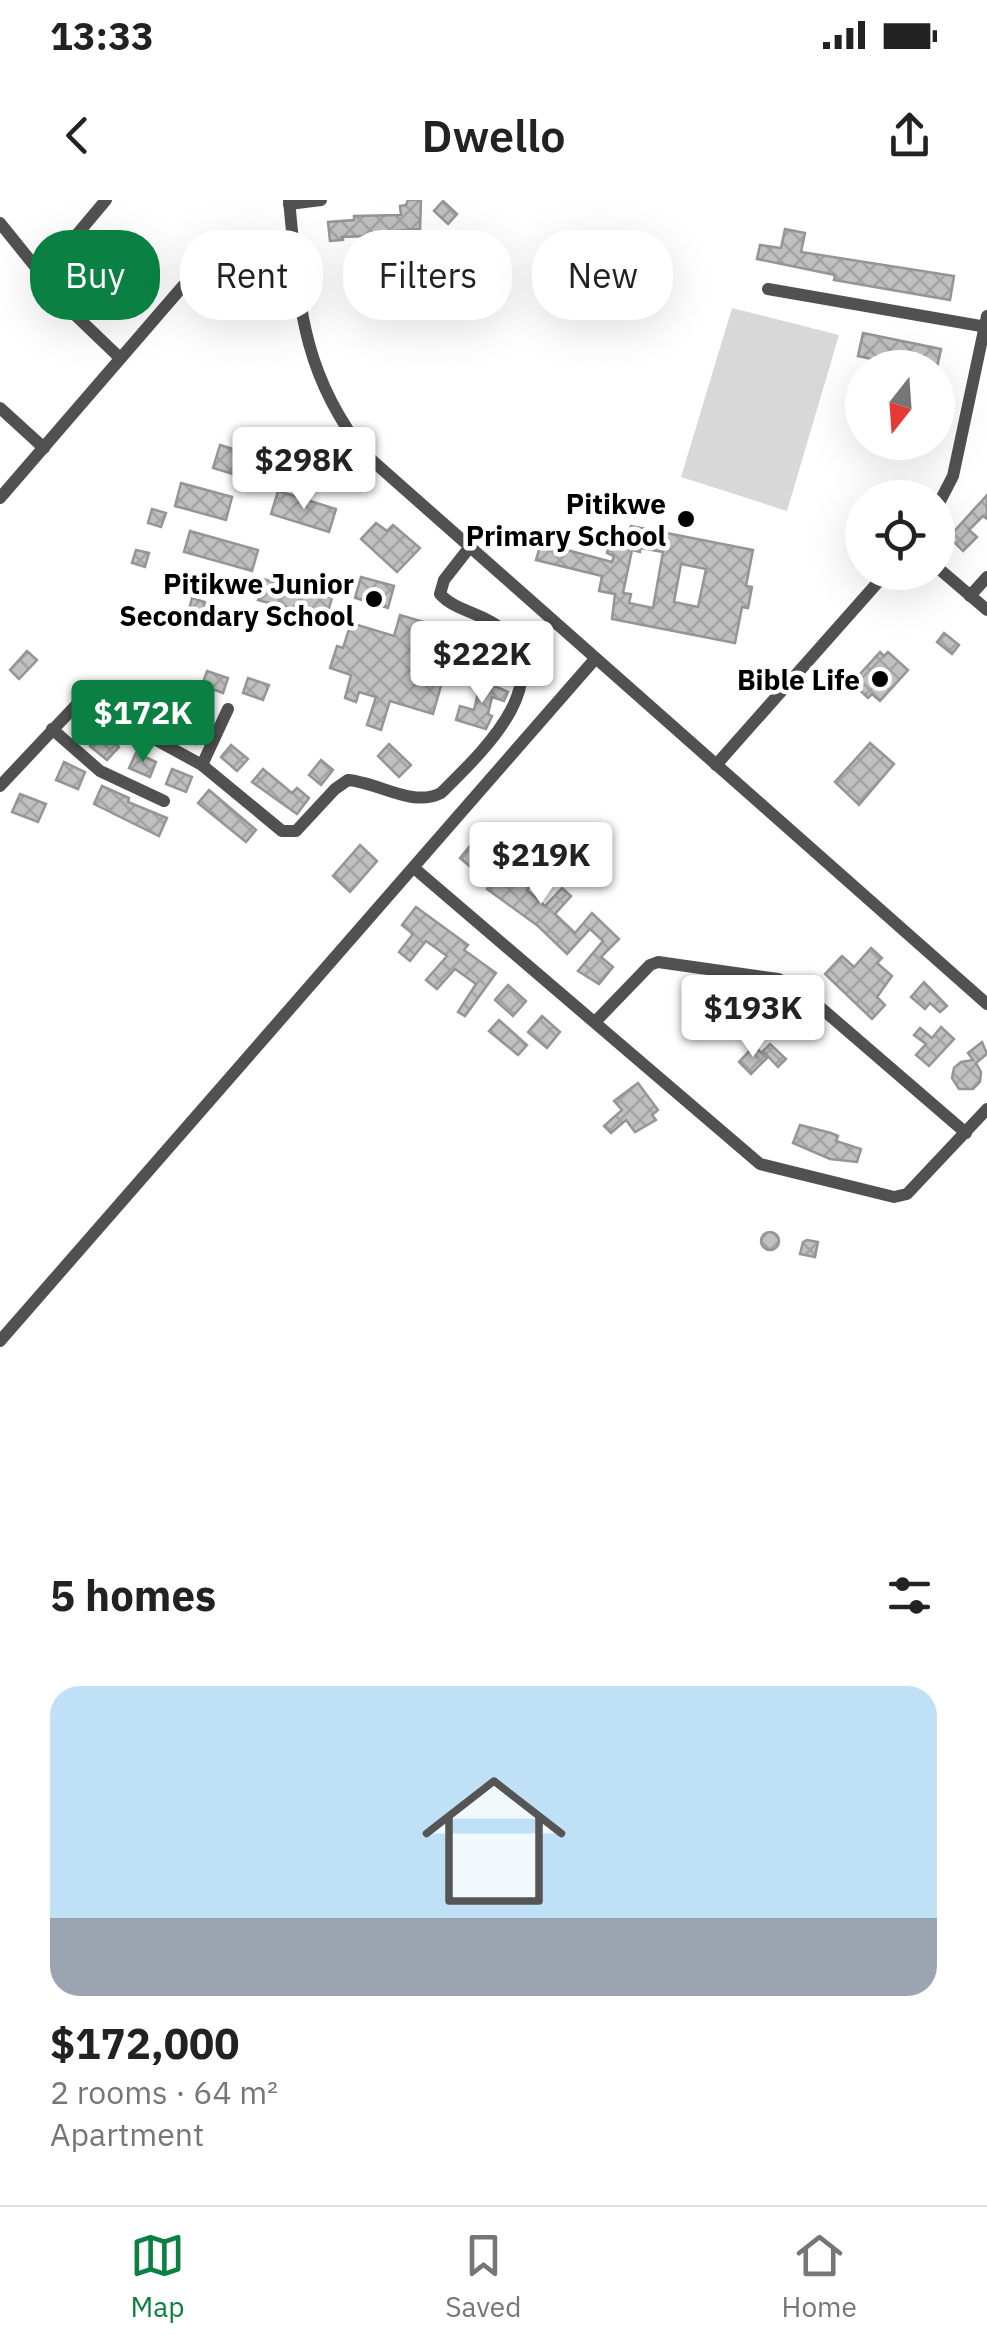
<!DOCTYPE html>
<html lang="en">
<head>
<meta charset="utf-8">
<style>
	:root { --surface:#fff; --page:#f2f2f2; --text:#222; --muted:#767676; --line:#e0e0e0; --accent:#0b8043 }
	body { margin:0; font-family:"IBM Plex Sans",sans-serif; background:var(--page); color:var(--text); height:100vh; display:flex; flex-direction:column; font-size:38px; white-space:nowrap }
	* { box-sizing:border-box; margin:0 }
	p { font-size:32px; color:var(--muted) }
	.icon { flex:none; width:55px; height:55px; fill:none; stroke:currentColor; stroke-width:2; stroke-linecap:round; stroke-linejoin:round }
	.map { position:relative; height:1335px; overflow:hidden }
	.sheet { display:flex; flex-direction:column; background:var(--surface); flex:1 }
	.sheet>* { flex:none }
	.hud { position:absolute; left:30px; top:30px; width:928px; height:90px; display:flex; gap:20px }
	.needle { width:65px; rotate:197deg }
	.fabs { position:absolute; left:845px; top:150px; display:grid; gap:20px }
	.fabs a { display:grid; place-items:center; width:110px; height:110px; border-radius:50%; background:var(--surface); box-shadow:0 10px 40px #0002; font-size:50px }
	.price { position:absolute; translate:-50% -85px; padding:0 22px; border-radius:10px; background:#fff; color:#222; font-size:32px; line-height:65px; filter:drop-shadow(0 2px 5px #0008) }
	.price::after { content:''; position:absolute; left:50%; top:60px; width:30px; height:22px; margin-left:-15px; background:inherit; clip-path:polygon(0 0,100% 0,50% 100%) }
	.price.active { background:var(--accent); color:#fff }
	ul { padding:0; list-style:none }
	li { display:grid; align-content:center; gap:20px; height:530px; padding:0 50px }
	li span { display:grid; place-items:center; height:310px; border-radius:30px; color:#555 }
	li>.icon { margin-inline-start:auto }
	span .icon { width:180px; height:180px; fill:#fffc; stroke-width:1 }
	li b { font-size:42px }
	h2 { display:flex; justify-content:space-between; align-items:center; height:120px; padding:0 50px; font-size:42px }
	.chip { padding:0 35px; border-radius:40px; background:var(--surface); box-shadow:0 10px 40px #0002; font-size:35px; line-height:90px }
	.chip.active { background:var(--accent); color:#fff }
	.status { display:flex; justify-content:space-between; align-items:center; height:70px; padding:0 50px; background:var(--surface); direction:ltr }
	.status svg { height:28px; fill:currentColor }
	header { display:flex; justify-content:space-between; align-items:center; height:130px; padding:0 50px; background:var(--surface); font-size:45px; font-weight:600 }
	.tabs { display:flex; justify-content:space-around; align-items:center; height:140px; border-top:2px solid var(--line); background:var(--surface); font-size:28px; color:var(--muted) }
	.tabs a { display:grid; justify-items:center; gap:5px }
	.tabs .active { color:var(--accent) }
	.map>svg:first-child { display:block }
	.pitch { fill:#d8d8d8 }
	.building { fill:url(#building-cross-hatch); stroke:#959595; stroke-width:2.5; fill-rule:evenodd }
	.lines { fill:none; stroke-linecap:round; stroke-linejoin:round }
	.minor { stroke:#515151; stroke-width:12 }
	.poi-dot { fill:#000; stroke:#fff; stroke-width:4 }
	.labels { text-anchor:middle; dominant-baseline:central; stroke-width:9; stroke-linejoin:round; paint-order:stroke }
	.poi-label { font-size:28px; font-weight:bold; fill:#000; stroke:#fff; text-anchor:end }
</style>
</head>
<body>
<div class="status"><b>13:33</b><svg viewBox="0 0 49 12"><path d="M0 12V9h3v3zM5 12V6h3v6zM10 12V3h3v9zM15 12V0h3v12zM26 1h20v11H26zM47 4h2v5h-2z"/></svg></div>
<header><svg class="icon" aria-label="back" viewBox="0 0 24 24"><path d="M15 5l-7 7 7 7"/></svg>Dwello<svg class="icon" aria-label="share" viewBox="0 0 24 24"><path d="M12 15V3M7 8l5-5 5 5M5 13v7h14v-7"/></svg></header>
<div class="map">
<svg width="987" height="1335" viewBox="0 0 987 1335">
	<defs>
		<pattern id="building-cross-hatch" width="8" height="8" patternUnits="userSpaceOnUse" patternTransform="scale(2.5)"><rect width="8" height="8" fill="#c0c0c0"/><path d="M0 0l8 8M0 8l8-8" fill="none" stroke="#a3a3a3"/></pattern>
	</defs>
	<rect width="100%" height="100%" fill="#fff"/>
	<path class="pitch" d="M732 108 839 135 787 311 681 277Z"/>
	<g class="building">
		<path d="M408 0H421L420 29 395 31V35L342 37 343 40 330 41 328 22 354 20V16L401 15 400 6 406 5Z"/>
		<path d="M443 1 457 14 448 24 434 11Z"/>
		<path d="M785 29 805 33 801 52 954 76 950 100 834 80 835 75 757 59 760 45 781 48Z"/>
		<path d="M863 133 941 149 937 168H912L858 156Z"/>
		<path d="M220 245 269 260 262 283 213 268Z"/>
		<path d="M284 259 298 263 294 275 281 272Z"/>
		<path d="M181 283 232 297 226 320 175 306Z"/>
		<path d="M278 291 336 309 329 332 271 314Z"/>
		<path d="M987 295V319L983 316 969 330 977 337 963 351 949 337Z"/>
		<path d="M152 309 166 313 161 327 148 323Z"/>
		<path d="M376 323 387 331 393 325 420 348 397 372 361 339Z"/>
		<path d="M631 326 753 350 746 386 752 387 748 408 742 407 735 443 612 419 615 394 599 391 602 376 536 360 541 343 612 362 614 356 607 353 609 342 624 345ZM640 348 663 352 653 408 629 403 631 394 623 393 632 350 640 352ZM681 364 706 369 698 407 674 402Z"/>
		<path d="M190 331 258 350 252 371 184 352Z"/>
		<path d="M136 350 149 353 145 367 132 363Z"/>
		<path d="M361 377 394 386 388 408 355 398Z"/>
		<path d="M263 379 332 398 326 418 258 400Z"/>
		<path d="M192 398 205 402 200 420 187 417Z"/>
		<path d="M400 415 461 433 448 484 442 482 433 514 390 501 381 530 367 525 376 497 359 492 356 502 345 498 351 475 330 468 337 446 343 448 351 423 394 436Z"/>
		<path d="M944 433 959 445 952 454 937 442Z"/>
		<path d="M27 451 37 460 19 479 10 470Z"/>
		<path d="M880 452 884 456 888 452 908 470 880 501 872 494 868 498 852 483Z"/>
		<path d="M207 471 228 478 223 493 202 485Z"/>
		<path d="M248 478 269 485 263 500 243 493Z"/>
		<path d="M481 480 508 492 504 501 492 497 488 514 492 516 486 529 456 520 460 506 474 510Z"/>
		<path d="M117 482 135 497 125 508 107 494Z"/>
		<path d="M155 509 175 518 169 531 149 523Z"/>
		<path d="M190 524 202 529 196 544 184 539Z"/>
		<path d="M102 532 119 547 107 560 90 546Z"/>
		<path d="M870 543 894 564 859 605 835 582Z"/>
		<path d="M389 544 411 565 399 577 378 556Z"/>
		<path d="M231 545 248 559 237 571 221 557Z"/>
		<path d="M136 553 156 562 150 577 129 568Z"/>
		<path d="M321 560 333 570 321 585 309 575Z"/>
		<path d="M64 562 85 572 78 589 56 580Z"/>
		<path d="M172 569 192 577 186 592 166 584Z"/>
		<path d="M263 569 292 593 297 588 309 598 297 614 252 582Z"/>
		<path d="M102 586 129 598 128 602 167 618 159 636 94 604Z"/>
		<path d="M209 590 256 630 246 642 198 603Z"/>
		<path d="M20 594 46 604 38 622 12 612Z"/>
		<path d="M500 637 510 645 494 664 516 681 532 662 543 671 527 690 545 706 562 688 571 696 555 714 575 733 592 713 619 739 601 757 613 767 599 784 578 771 603 741 590 729 567 754 538 726 487 689 491 684 460 658 473 642 486 654Z"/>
		<path d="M360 645 377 661 350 692 333 676Z"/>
		<path d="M416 707 468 745 464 750 496 773 465 816 458 812 476 784 455 769 437 789 426 780 447 756 426 741 410 761 399 752 413 734 402 725Z"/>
		<path d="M871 748 882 758 877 763 892 776 877 797 885 805 872 819 825 774 842 756 854 767Z"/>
		<path d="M924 782 947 806 940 812 930 803 925 809 911 797Z"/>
		<path d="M508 785 526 801 513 816 495 800Z"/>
		<path d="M542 816 560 832 547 848 528 832Z"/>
		<path d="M499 820 527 845 518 855 489 831Z"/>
		<path d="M941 827 954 839 929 866 916 855 926 844 914 835 920 828 932 838Z"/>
		<path d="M982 842 987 854 976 863 981 872 980 882 973 889H959L952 878 954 868 961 862 973 860 968 853Z"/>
		<path d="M770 844 786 859 778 867 763 851Z"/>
		<path d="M754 846 767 858 751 874 739 862Z"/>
		<path d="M638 883 658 910 652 915 656 920 635 932 626 920 611 933 604 926 622 910 614 901Z"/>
		<path d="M800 925 831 933 838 936 836 941 861 949 857 962 830 959 793 943Z"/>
		<circle cx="770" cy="1041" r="9"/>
		<path d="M807 1040 818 1042 815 1057 800 1054 803 1042Z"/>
	</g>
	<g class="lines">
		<g class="minor">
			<path d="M289 0C299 101 300 171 366 255L987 804"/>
			<path d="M289 4 321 0"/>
			<path d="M0 23 71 111 120 158"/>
			<path d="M42 76 106 0"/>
			<path d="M768 89 987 127"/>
			<path d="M0 208 44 248"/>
			<path d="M0 298 183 86 215 69 293 43"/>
			<path d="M938 305 953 276 987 116"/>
			<path d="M938 368 987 410"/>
			<path d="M970 396 987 377"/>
			<path d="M52 529 100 571 164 601"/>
			<path d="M202 565 228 509"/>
			<path d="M716 565 887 372"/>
			<path d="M0 586 79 502 85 501 202 565 282 631H296L335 589 348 580C378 582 412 608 441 593 479 555 561 481 500 428 483 413 455 411 440 394L444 380 469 348"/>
			<path d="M414 668 760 964 894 997 907 994 987 909"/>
			<path d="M596 821 650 765 658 762 778 779 799 789 966 933"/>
			<path d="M0 1141 595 459"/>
		</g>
	</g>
	<g class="poi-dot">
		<circle cx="686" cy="319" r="10"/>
		<circle cx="374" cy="399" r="10"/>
		<circle cx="880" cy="479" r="10"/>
	</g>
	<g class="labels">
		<g class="poi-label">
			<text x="666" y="303">Pitikwe<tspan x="666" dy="32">Primary School</tspan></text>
			<text x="354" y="383">Pitikwe Junior<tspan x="354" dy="32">Secondary School</tspan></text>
			<text x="860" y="479">Bible Life</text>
		</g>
	</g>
</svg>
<div class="fabs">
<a><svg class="needle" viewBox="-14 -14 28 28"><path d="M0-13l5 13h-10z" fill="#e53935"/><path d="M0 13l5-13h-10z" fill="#767676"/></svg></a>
<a><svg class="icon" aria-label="locate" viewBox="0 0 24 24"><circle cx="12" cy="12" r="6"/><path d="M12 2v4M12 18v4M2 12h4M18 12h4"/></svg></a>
</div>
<b class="price" style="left:304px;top:312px">$298K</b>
<b class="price" style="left:482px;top:506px">$222K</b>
<b class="price active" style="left:143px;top:565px">$172K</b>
<b class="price" style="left:541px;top:707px">$219K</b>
<b class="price" style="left:753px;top:860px">$193K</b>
<div class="hud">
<a class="chip active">Buy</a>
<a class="chip">Rent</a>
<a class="chip">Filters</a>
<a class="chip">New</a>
</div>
</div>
<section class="sheet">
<h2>5 homes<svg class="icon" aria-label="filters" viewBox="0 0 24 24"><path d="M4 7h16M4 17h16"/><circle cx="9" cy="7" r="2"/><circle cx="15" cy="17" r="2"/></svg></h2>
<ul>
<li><span style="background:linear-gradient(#bfe0f5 75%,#9aa5b1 0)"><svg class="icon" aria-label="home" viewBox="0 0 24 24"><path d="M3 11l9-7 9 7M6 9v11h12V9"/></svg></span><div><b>$172,000</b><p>2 rooms · 64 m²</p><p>Apartment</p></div></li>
</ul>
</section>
<nav class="tabs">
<a class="active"><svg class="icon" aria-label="map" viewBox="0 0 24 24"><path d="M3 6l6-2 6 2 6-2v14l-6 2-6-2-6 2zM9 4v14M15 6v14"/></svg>Map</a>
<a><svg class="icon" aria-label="saved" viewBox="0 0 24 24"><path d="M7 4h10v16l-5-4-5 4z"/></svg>Saved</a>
<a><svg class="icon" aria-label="home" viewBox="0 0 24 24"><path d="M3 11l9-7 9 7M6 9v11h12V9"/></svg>Home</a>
</nav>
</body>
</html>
